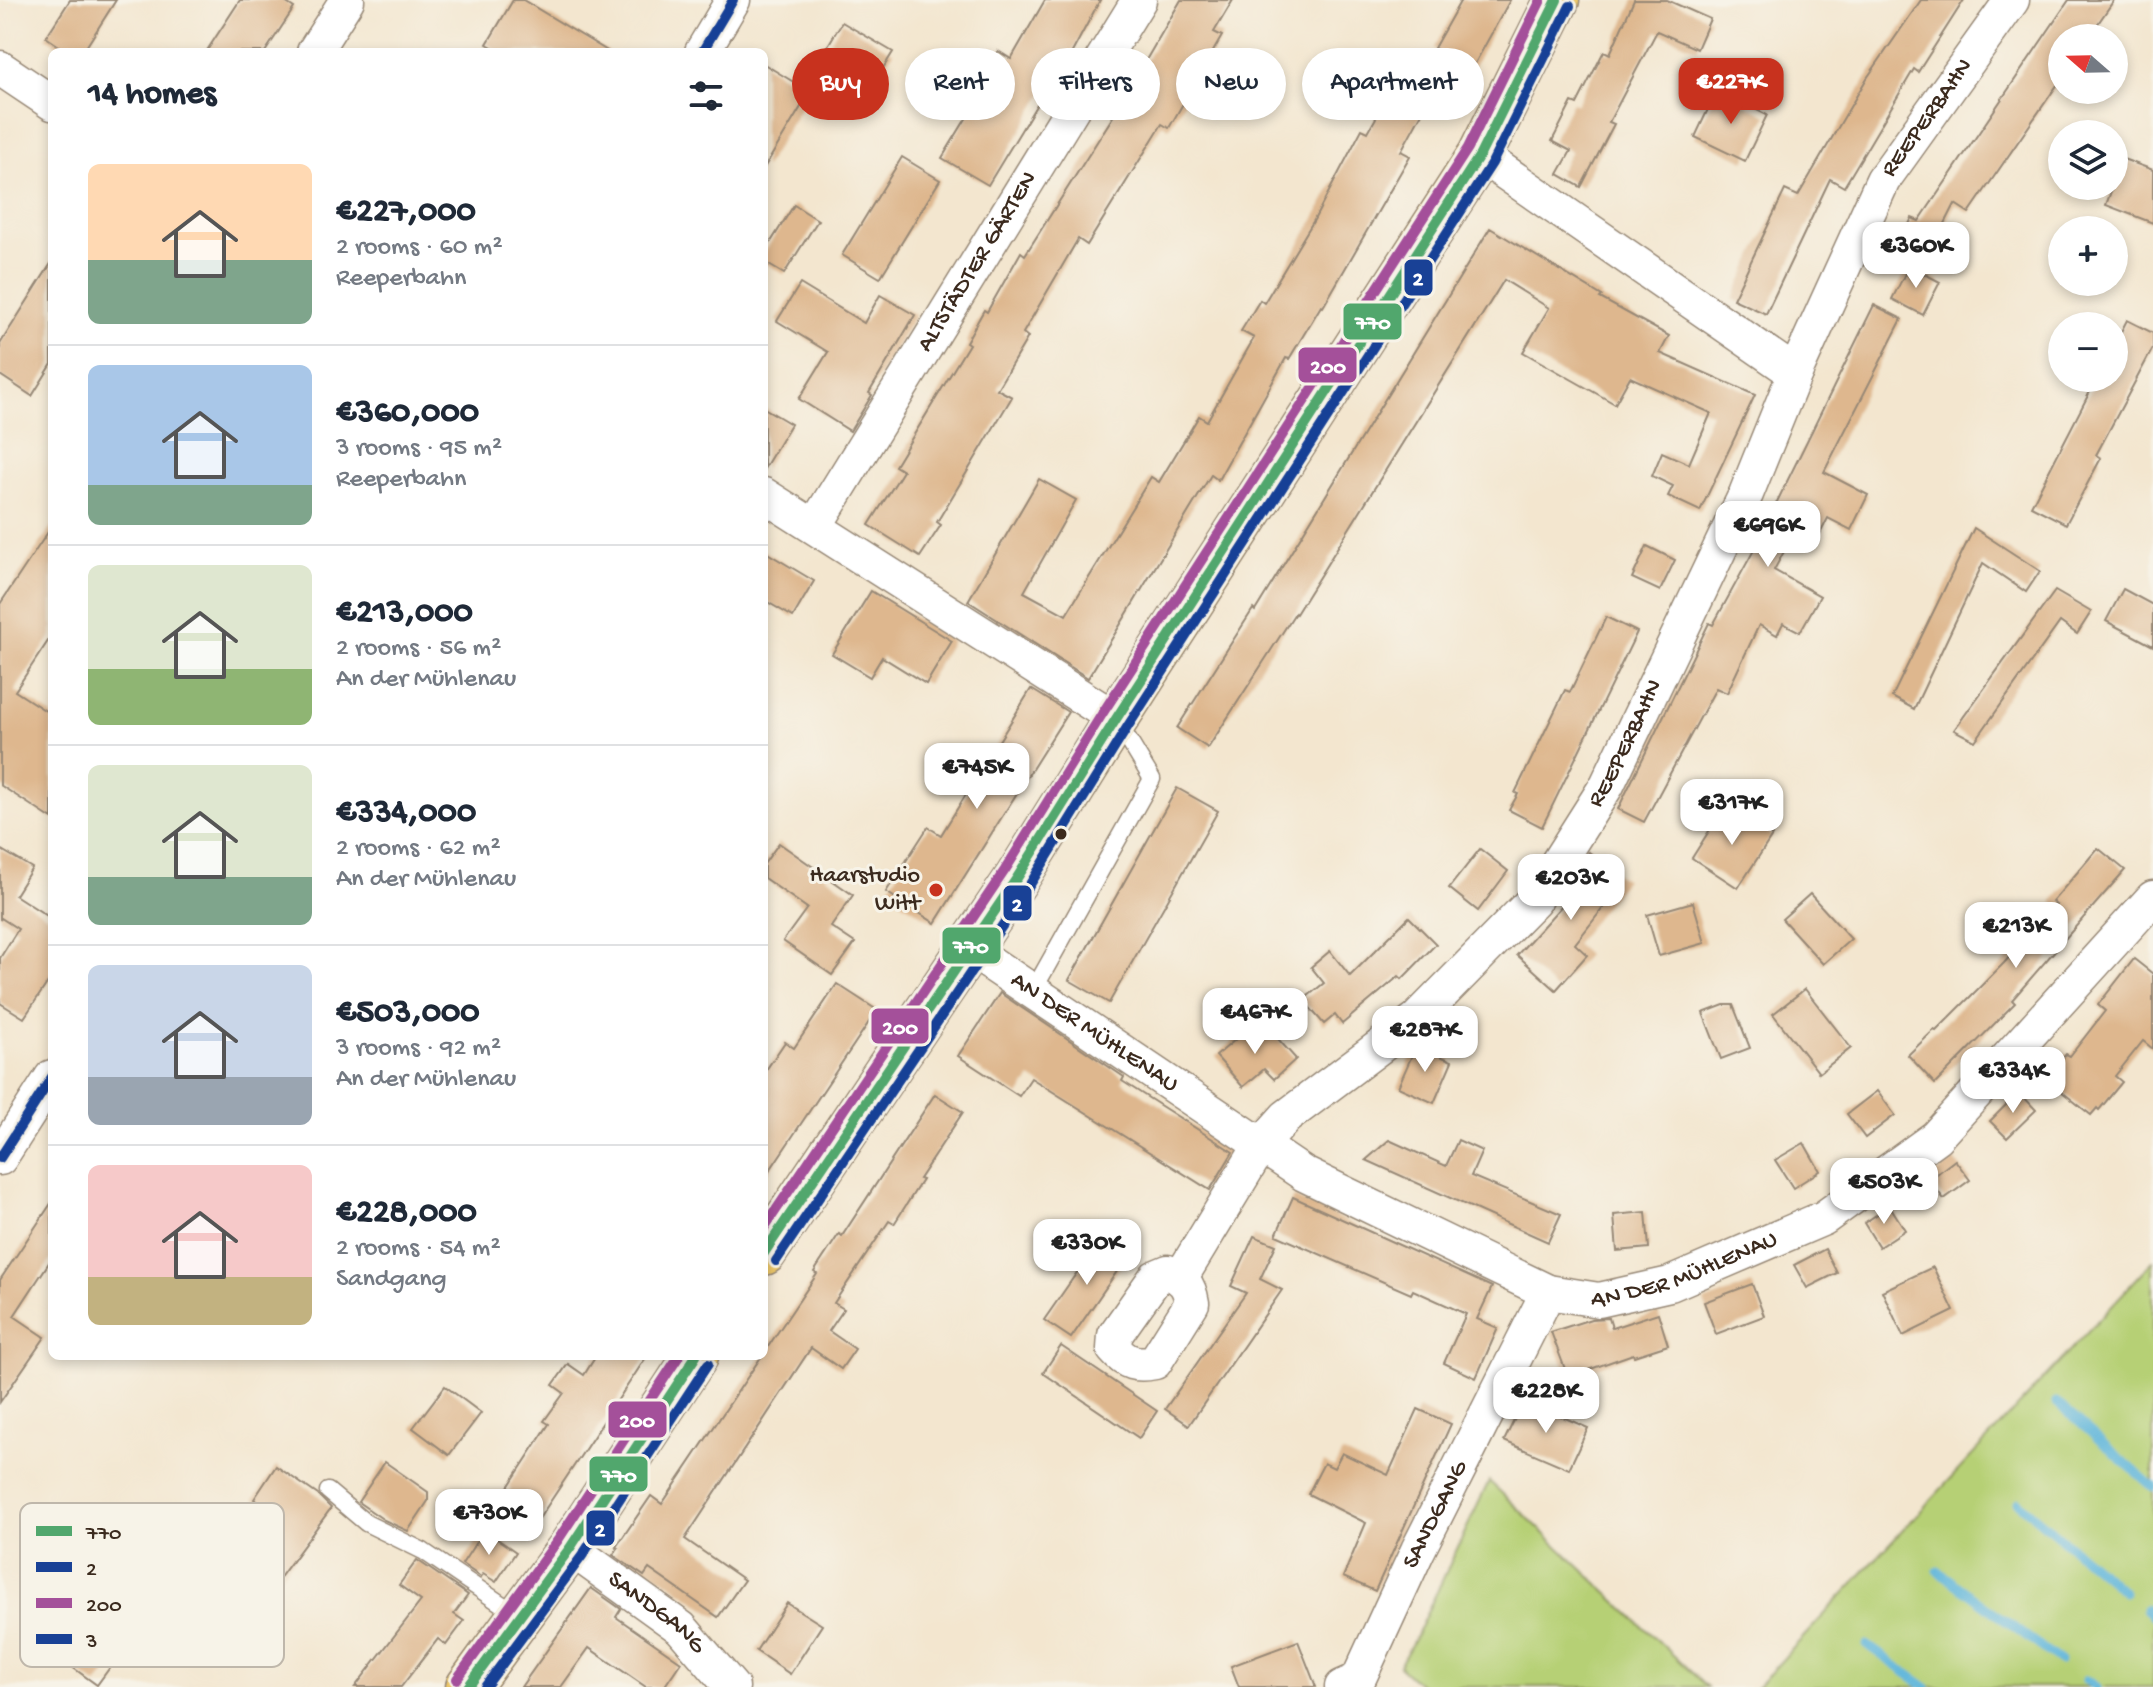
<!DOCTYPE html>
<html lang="en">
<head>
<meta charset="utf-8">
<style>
	:root { --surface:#fff; --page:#f2f2f3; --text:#1f2937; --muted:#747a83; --line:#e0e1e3; --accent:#c8321e }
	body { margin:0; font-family:"Gochi Hand",sans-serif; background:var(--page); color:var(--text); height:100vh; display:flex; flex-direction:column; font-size:30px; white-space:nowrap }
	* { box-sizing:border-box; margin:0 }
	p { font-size:26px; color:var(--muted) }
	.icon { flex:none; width:44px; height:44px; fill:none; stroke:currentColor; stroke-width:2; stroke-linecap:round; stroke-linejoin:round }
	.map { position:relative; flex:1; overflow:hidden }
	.side { position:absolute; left:48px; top:48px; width:720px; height:1312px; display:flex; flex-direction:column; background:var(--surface); border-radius:12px; box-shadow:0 4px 12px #0003 }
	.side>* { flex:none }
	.hud { position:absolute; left:792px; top:48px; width:760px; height:72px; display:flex; gap:16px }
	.needle { width:52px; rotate:290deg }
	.fabs { position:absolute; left:2048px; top:24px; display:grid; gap:16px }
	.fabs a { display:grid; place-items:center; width:80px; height:80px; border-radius:50%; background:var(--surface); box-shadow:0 4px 12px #0003; font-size:40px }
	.price { position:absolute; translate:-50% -68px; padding:0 18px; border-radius:16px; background:#fff; color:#222; font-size:26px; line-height:52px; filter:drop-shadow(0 2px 4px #0008) }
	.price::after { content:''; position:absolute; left:50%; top:48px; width:24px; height:18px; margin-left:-12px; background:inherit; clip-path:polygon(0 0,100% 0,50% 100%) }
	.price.active { background:var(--accent); color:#fff }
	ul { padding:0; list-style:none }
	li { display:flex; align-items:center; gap:24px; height:200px; padding:0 40px }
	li+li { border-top:2px solid var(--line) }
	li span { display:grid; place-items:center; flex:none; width:224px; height:160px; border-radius:12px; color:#555 }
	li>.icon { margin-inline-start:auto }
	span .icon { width:96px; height:96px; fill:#fffc; stroke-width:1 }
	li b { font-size:34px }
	h2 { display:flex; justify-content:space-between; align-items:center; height:96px; padding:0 40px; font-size:34px }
	.chip { padding:0 28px; border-radius:36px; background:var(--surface); box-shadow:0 4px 12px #0003; font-size:28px; line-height:72px }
	.chip.active { background:var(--accent); color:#fff }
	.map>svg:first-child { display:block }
	.green { fill:#b6d075; stroke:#787d4a; stroke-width:2 }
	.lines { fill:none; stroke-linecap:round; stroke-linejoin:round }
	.stream { stroke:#5db5da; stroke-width:9 }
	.building { fill:#deb78e }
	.lane-casing { stroke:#978876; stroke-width:19 }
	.street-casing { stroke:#978876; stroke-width:37 }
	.primary-casing { stroke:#978876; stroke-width:47 }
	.lane { stroke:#fff; stroke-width:16 }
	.street { stroke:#fff; stroke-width:34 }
	.primary { stroke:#ebc669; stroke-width:44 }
	.bus-1-casing { stroke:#f7f3e8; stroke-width:16 }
	.bus-2-casing { stroke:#f7f3e8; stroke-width:16 }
	.bus-3-casing { stroke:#f7f3e8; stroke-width:16 }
	.bus-4-casing { stroke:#f7f3e8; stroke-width:16 }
	.bus-1 { stroke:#51a76d; stroke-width:10 }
	.bus-2 { stroke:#194196; stroke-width:10 }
	.bus-3 { stroke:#a4509a; stroke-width:10 }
	.bus-4 { stroke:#194196; stroke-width:10 }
	.bus-dot { fill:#3b2a1e; stroke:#f7f3e8; stroke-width:3 }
	.poi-dot { fill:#c8321e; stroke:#f7f3e8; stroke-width:3 }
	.labels { text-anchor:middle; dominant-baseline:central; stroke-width:6; stroke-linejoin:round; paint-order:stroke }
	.street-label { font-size:24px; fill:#3b2a1e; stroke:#f7f3e8 }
	.poi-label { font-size:24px; fill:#3b2a1e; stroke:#f7f3e8; text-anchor:end }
	.key { fill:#f7f3e8; stroke:#bfb7ab; stroke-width:2 }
	.key-label { font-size:22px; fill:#3b2a1e }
	.line-badge { stroke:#f7f3e8; stroke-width:3 }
	.badge-label { font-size:22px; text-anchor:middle; font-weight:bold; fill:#fff }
</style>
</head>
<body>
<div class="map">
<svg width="2153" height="1687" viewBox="0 0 2153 1687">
	<rect width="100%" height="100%" fill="#f7f3e8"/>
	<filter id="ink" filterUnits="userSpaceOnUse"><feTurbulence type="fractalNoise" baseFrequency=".0125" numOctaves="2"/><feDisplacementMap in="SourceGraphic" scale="16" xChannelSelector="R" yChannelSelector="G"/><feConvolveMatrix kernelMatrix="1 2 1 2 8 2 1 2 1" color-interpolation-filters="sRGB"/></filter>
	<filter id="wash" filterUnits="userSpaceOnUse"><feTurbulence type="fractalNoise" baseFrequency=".006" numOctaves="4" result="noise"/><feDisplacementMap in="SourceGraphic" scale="32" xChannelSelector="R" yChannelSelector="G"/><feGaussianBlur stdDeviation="1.8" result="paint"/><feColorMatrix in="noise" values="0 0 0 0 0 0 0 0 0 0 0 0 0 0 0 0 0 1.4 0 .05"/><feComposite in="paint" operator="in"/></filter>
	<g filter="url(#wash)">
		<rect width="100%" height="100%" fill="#f3e6cf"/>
		<g class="green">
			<path d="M2153 1261V1687H1757Z"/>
			<path d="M1489 1481 1707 1687H1422L1399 1666 1416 1636Z"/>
		</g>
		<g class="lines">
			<g class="stream">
				<path d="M2056 1402 2153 1487"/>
				<path d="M2018 1502 2124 1592"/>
				<path d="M1938 1571 2060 1661"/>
				<path d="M2145 1609 2153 1616"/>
				<path d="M1867 1645 1926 1687"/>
				<path d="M2086 1680 2096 1687"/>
			</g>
		</g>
		<g id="blocks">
			<g class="building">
				<path d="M70 0H116L83 52H68L46 37Z"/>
				<path d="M240 0H282L294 8 265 52H206Z"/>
				<path d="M513 0H523L609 52H501L487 44Z"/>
				<path d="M1045 0H1100L1068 60 1065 58 988 185 942 158 978 99 971 95 998 51 1011 59Z"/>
				<path d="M1181 0H1233L1214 32 1222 36 1169 128 1162 124 1087 245 1078 239 1023 333 1028 337 997 389 1012 397 937 522 941 525 920 557 869 525 903 471 895 466 969 344 966 342 984 310 987 312 1021 252 1025 255 1114 115Z"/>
				<path d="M1461 0H1510L1472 69 1434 48Z"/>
				<path d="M1634 0H1667L1710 19 1697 49 1657 31 1609 122 1614 124 1581 187 1558 174 1571 151 1552 141 1572 102 1577 104 1604 51 1610 54Z"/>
				<path d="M1921 0H1964L1918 72 1914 69 1844 187 1830 179 1766 314 1733 299 1785 190 1798 196 1867 78Z"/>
				<path d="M2069 0H2114L2088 38H2062V78L1969 213 1955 204 1921 271 1893 257 1912 218 1919 221Z"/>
				<path d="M842 22 893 52 859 107 809 77Z"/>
				<path d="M1410 58 1442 76 1401 151 1410 156 1323 307 1321 306 1289 359 1286 358 1218 480 1211 475 1088 678 968 601 1039 479 1076 500 1024 592 1066 615 1151 477 1159 482 1199 416 1207 421 1254 338 1241 331 1260 300 1264 303 1314 220 1362 129 1368 132Z"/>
				<path d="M764 64 810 92 764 168Z"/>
				<path d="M1717 90 1767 115 1745 161 1695 137Z"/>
				<path d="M902 157 940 180 880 278 842 255Z"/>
				<path d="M2123 159 2153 170V223L2106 205Z"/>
				<path d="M794 205 818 220 784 274 764 262V253Z"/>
				<path d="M1490 228 1602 296 1600 298 1669 336 1660 353 1755 395 1700 511 1668 496 1673 486 1652 476 1662 452 1689 464 1711 413 1630 377 1615 404 1523 352 1549 308 1504 280 1296 614 1295 613 1208 748 1177 728 1253 609 1255 611Z"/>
				<path d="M52 262V364L32 396 0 375V344Z"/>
				<path d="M1909 266 1940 282 1923 315 1892 299Z"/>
				<path d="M800 284 864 323 880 295 915 315 869 393 872 395 850 431 799 399 828 352 777 321Z"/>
				<path d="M1874 305 1902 319 1824 472 1868 495 1851 530 1828 518 1816 542 1795 531 1774 570 1820 596 1800 632 1783 623 1777 635 1759 625 1727 693 1716 688 1644 822 1618 809 1709 623 1713 625 1771 519 1769 518Z"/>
				<path d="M2127 320 2153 333V348L2096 455 2101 458 2066 524 2031 506 2097 378H2114V345Z"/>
				<path d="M764 408 791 424 764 469Z"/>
				<path d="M52 526V635L15 691 52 715V819L0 785V604Z"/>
				<path d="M1974 528 2040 571 2026 592 1983 563 1914 709 1892 697Z"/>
				<path d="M1647 546 1675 560 1660 591 1632 578Z"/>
				<path d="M764 551 814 581 793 617 764 600Z"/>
				<path d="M2123 589 2153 605V646L2106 621Z"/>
				<path d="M871 591 952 641 926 684 882 657 870 677 832 654Z"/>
				<path d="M2055 591 2091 612 2077 634 2060 622 1975 741 1954 730Z"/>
				<path d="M1606 617 1637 632 1542 827 1509 810 1518 794 1515 793 1565 690 1570 692Z"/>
				<path d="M1031 689 1068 712 935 923 886 892 928 827 941 835Z"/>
				<path d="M1177 788 1218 811 1109 1003 1069 980Z"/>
				<path d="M1725 806 1772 836 1738 888 1692 858Z"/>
				<path d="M779 843 853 895 831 927 855 943 832 975 783 941 807 908 764 878V864Z"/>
				<path d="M2098 848 2125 870 2012 1000 2015 1003 1935 1084 1908 1055 1934 1030 1936 1031 2004 963 2056 905 2052 902Z"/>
				<path d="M0 849 32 868 15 895 52 919V976L24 1018 0 1003V958L18 929 1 918 0 920Z"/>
				<path d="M1480 849 1508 871 1478 911 1449 888Z"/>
				<path d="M1589 852 1625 880 1575 944 1587 955 1556 990 1517 955 1565 902 1559 897Z"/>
				<path d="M1810 894 1851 939 1823 964 1782 919Z"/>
				<path d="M1693 902 1705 943 1659 956 1647 915Z"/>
				<path d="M1409 917 1436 944 1402 979 1399 976 1342 1024 1335 1015 1324 1024 1303 1000 1324 983 1311 967 1330 951 1350 976Z"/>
				<path d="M2134 959 2153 974V1049L2143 1041 2115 1076 2122 1082 2099 1110 2097 1108 2091 1115 2046 1079 2066 1054 2070 1056 2105 1011 2098 1005Z"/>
				<path d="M837 984 877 1010 764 1179V1073L785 1042 794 1048Z"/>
				<path d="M1805 989 1851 1048 1819 1073 1773 1014Z"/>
				<path d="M1000 993 1124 1077 1122 1081 1233 1152 1210 1190 1031 1078 1019 1096 958 1056Z"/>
				<path d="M1724 1005H1733L1750 1048 1721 1059 1703 1013Z"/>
				<path d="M1249 1028 1258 1039 1269 1029 1296 1059 1274 1079 1264 1069 1243 1087 1216 1056Z"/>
				<path d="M1416 1046 1452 1061 1434 1103 1398 1087Z"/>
				<path d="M1877 1091 1895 1115 1865 1138 1847 1114Z"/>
				<path d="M2019 1092 2036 1110 2007 1138 1990 1121Z"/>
				<path d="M935 1094 963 1112 919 1179 922 1180 894 1224 889 1221 834 1303 844 1309 829 1331 855 1349 841 1369 811 1348 685 1539 744 1580 718 1617 649 1569 644 1576 613 1555 618 1548 616 1547 651 1496 662 1504 817 1274 814 1272 839 1234 842 1236Z"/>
				<path d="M1389 1140 1446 1166 1458 1140 1482 1151 1471 1176 1561 1214 1548 1242 1366 1160Z"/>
				<path d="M1804 1143 1820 1171 1793 1188 1775 1160Z"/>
				<path d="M1955 1160 1970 1180 1944 1199 1929 1180Z"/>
				<path d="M1293 1197 1492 1287 1477 1319 1498 1328 1476 1378 1444 1363 1466 1314 1413 1290 1411 1294 1276 1235Z"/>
				<path d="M52 1202V1258L14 1316 45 1337 0 1402V1280Z"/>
				<path d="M1890 1206 1905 1230 1879 1247 1864 1223Z"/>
				<path d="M1646 1212 1649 1248 1617 1251 1614 1215Z"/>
				<path d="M1103 1235 1129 1254 1071 1338 1044 1320Z"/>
				<path d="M1254 1236 1276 1245 1260 1279 1282 1290 1189 1425 1165 1409 1246 1293 1231 1286Z"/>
				<path d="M1825 1249 1837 1273 1807 1288 1794 1265Z"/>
				<path d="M1933 1267 1954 1311 1903 1336 1882 1291Z"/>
				<path d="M1752 1284 1764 1316 1716 1334 1704 1302Z"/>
				<path d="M1658 1313 1668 1345 1634 1356 1633 1354 1568 1377 1551 1332 1591 1319 1609 1318 1612 1328Z"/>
				<path d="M1061 1346 1157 1411 1139 1438 1043 1373Z"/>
				<path d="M596 1356H647L536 1523 505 1499 511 1489 508 1487 549 1424 544 1421 564 1393 553 1385 568 1364 584 1375Z"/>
				<path d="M445 1386 481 1413 449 1455 413 1428Z"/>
				<path d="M1524 1400 1588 1428 1569 1469 1504 1441Z"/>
				<path d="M1418 1409 1451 1424 1375 1591 1343 1577 1366 1523 1308 1494 1324 1463 1334 1468 1342 1453 1388 1475Z"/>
				<path d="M385 1462 428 1492V1501L408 1531 384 1520 358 1502Z"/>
				<path d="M276 1466 318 1495 331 1508 259 1606 208 1569 256 1501 254 1499Z"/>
				<path d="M105 1520 131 1540 144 1521 173 1543 108 1630 127 1644 97 1685 50 1651 91 1594 84 1588 89 1581 70 1567Z"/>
				<path d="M484 1530 516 1552 496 1582 483 1574 481 1577 462 1564Z"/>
				<path d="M417 1560 468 1595 454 1614 464 1621 446 1645 438 1639 401 1687H355L421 1601 399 1585Z"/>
				<path d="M591 1588 621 1609 616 1617 681 1662 664 1687H646L589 1648 561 1687H521Z"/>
				<path d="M787 1603 822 1625 790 1674 756 1651Z"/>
				<path d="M1298 1641 1316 1687H1239L1231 1666Z"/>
			</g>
		</g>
	</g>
	<g filter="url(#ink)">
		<use href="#blocks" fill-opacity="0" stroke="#978876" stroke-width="2"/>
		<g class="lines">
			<defs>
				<g id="lane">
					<path d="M1033 991 1152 779 1117 721"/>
					<path d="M328 1491 366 1523 423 1551 519 1616"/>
				</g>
				<g id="street">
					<path d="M314 52 347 0"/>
					<path d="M702 52 733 0"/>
					<path d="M0 68 52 103"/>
					<path d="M1480 155 1795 373"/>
					<path d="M764 495 1116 719"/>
					<path id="s1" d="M815 526 1139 0"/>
					<path id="s2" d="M968 948 1304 1174 1548 1292 1599 1300 1670 1284 1824 1218 1936 1137 2153 898"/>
					<path d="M0 1158 52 1077"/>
					<path d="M1168 1272C1184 1279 1189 1285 1192 1303L1155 1362C1136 1366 1126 1363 1114 1349L1115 1335 1156 1277Z"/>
					<path id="s3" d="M1181 1277 1261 1145 1286 1117 1418 1018 1534 900 1607 785 1746 494 1795 373 1883 180 2012 0"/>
					<path id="s4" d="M570 1548 681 1628 732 1687"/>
					<path id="s5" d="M1342 1687 1358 1680 1418 1550 1548 1292"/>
				</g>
				<g id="primary">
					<path d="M764 1253 1017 878 1116 719 1480 155 1557 0"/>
					<path d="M468 1687 570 1548 696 1356"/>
				</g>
			</defs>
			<use href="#lane" class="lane-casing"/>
			<use href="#street" class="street-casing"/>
			<use href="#primary" class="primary-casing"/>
			<use href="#lane" class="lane"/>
			<use href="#street" class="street"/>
			<use href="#primary" class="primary"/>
			<defs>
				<g id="bus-1">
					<path d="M764 1253 1017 878 1116 719 1480 155 1557 0"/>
					<path d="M468 1687 570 1548 696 1356"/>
				</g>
				<g id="bus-2">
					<path d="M776 1261 1029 886 1128 726 1492 163 1570 6"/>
					<path d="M485 1687 582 1556 708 1364"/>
				</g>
				<g id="bus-3">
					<path d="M764 1228 1005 870 1104 711 1468 148 1541 0"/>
					<path d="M457 1679 558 1540 679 1356"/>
				</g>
				<g id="bus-4">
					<path d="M702 52 733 0"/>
					<path d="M0 1158 52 1077"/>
				</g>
			</defs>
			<use href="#bus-1" class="bus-1-casing"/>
			<use href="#bus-2" class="bus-2-casing"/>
			<use href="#bus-3" class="bus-3-casing"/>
			<use href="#bus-4" class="bus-4-casing"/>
			<use href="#bus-1" class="bus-1"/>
			<use href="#bus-2" class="bus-2"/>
			<use href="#bus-3" class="bus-3"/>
			<use href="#bus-4" class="bus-4"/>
		</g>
	</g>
	<circle class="bus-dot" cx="1061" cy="834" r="7"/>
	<circle class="poi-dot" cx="936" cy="890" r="8"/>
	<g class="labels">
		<g class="street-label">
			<text stroke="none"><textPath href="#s3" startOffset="1400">REEPERBAHN</textPath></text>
			<text stroke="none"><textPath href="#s1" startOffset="310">ALTSTÄDTER GÄRTEN</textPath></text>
			<text stroke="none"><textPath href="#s3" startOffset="704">REEPERBAHN</textPath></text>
			<text stroke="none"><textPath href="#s2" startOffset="152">AN DER MÜHLENAU</textPath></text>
			<text stroke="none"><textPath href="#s2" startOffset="818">AN DER MÜHLENAU</textPath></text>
			<text stroke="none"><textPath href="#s5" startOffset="200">SANDGANG</textPath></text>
			<text stroke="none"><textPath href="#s4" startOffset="108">SANDGANG</textPath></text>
		</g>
		<g class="poi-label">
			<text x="920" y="876">Haarstudio<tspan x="920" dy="28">Witt</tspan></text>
		</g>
	</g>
	<rect x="20" y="1503" width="264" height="164" rx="12" class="key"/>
	<rect x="36" y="1526" width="36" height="10" fill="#51a76d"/>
	<rect x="36" y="1562" width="36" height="10" fill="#194196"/>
	<rect x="36" y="1598" width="36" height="10" fill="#a4509a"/>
	<rect x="36" y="1634" width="36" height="10" fill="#194196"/>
	<g class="key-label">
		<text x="86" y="1539">770</text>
		<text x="86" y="1575">2</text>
		<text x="86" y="1611">200</text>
		<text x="86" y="1647">3</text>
	</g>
	<g class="line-badge">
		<rect x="1403" y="258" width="31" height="39" rx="8" fill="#194196"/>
		<rect x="1342" y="302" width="61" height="39" rx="8" fill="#51a76d"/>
		<rect x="1297" y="346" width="61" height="38" rx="8" fill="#a4509a"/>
		<rect x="1002" y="884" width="31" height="38" rx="8" fill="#194196"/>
		<rect x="941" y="926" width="61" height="39" rx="8" fill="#51a76d"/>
		<rect x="870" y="1007" width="60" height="38" rx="8" fill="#a4509a"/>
		<rect x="607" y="1400" width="61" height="39" rx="8" fill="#a4509a"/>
		<rect x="588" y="1455" width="61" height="38" rx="8" fill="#51a76d"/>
		<rect x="585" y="1509" width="31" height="38" rx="8" fill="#194196"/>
	</g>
	<g class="badge-label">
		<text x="1418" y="285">2</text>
		<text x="1373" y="329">770</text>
		<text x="1328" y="373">200</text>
		<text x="1017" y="911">2</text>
		<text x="971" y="953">770</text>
		<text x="900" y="1034">200</text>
		<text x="637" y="1427">200</text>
		<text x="619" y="1482">770</text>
		<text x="600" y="1536">2</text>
	</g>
</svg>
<div class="fabs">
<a><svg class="needle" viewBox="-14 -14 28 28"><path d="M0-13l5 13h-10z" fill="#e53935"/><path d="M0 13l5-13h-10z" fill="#747a83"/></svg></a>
<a><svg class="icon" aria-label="layers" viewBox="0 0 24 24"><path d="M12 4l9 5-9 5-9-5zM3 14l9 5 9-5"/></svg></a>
<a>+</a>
<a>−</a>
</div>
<b class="price active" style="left:1731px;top:126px">€227K</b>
<b class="price" style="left:1916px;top:290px">€360K</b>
<b class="price" style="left:1768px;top:569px">€696K</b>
<b class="price" style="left:977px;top:811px">€745K</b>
<b class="price" style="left:1732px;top:847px">€317K</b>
<b class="price" style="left:1571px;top:922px">€203K</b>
<b class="price" style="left:2016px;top:970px">€213K</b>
<b class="price" style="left:1255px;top:1056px">€467K</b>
<b class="price" style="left:1425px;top:1074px">€287K</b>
<b class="price" style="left:2013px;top:1115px">€334K</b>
<b class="price" style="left:1884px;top:1226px">€503K</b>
<b class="price" style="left:1087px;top:1287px">€330K</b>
<b class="price" style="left:1546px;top:1435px">€228K</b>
<b class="price" style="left:489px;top:1557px">€730K</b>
<div class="hud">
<a class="chip active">Buy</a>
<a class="chip">Rent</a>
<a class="chip">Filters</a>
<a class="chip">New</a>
<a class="chip">Apartment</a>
</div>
<section class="side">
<h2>14 homes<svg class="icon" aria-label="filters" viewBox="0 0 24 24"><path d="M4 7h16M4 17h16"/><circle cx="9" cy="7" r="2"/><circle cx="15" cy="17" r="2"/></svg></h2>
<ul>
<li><span style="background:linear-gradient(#ffd9b3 60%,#7fa58c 0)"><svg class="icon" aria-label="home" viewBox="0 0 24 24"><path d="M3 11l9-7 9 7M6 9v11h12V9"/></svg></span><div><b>€227,000</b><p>2 rooms · 60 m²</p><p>Reeperbahn</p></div></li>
<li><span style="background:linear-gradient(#a9c7e8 75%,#7fa58c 0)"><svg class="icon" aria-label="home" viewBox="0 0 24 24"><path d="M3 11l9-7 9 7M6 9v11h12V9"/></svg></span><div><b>€360,000</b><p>3 rooms · 95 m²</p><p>Reeperbahn</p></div></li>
<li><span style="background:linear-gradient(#dfe7d0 65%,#8fb573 0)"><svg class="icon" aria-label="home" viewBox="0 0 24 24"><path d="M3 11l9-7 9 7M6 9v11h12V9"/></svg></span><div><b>€213,000</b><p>2 rooms · 56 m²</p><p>An der Mühlenau</p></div></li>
<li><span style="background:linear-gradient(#dfe7d0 70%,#7fa58c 0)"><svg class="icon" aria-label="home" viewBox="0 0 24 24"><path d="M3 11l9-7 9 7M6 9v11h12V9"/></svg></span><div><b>€334,000</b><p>2 rooms · 62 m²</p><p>An der Mühlenau</p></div></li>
<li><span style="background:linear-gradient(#c9d6e8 70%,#9aa5b1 0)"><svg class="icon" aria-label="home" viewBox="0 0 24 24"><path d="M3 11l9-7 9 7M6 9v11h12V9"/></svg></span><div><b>€503,000</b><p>3 rooms · 92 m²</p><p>An der Mühlenau</p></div></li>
<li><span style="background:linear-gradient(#f6c9c9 70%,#c2b280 0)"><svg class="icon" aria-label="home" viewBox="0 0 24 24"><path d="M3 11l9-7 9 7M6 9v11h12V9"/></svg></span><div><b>€228,000</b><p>2 rooms · 54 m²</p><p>Sandgang</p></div></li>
</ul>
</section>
</div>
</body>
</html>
